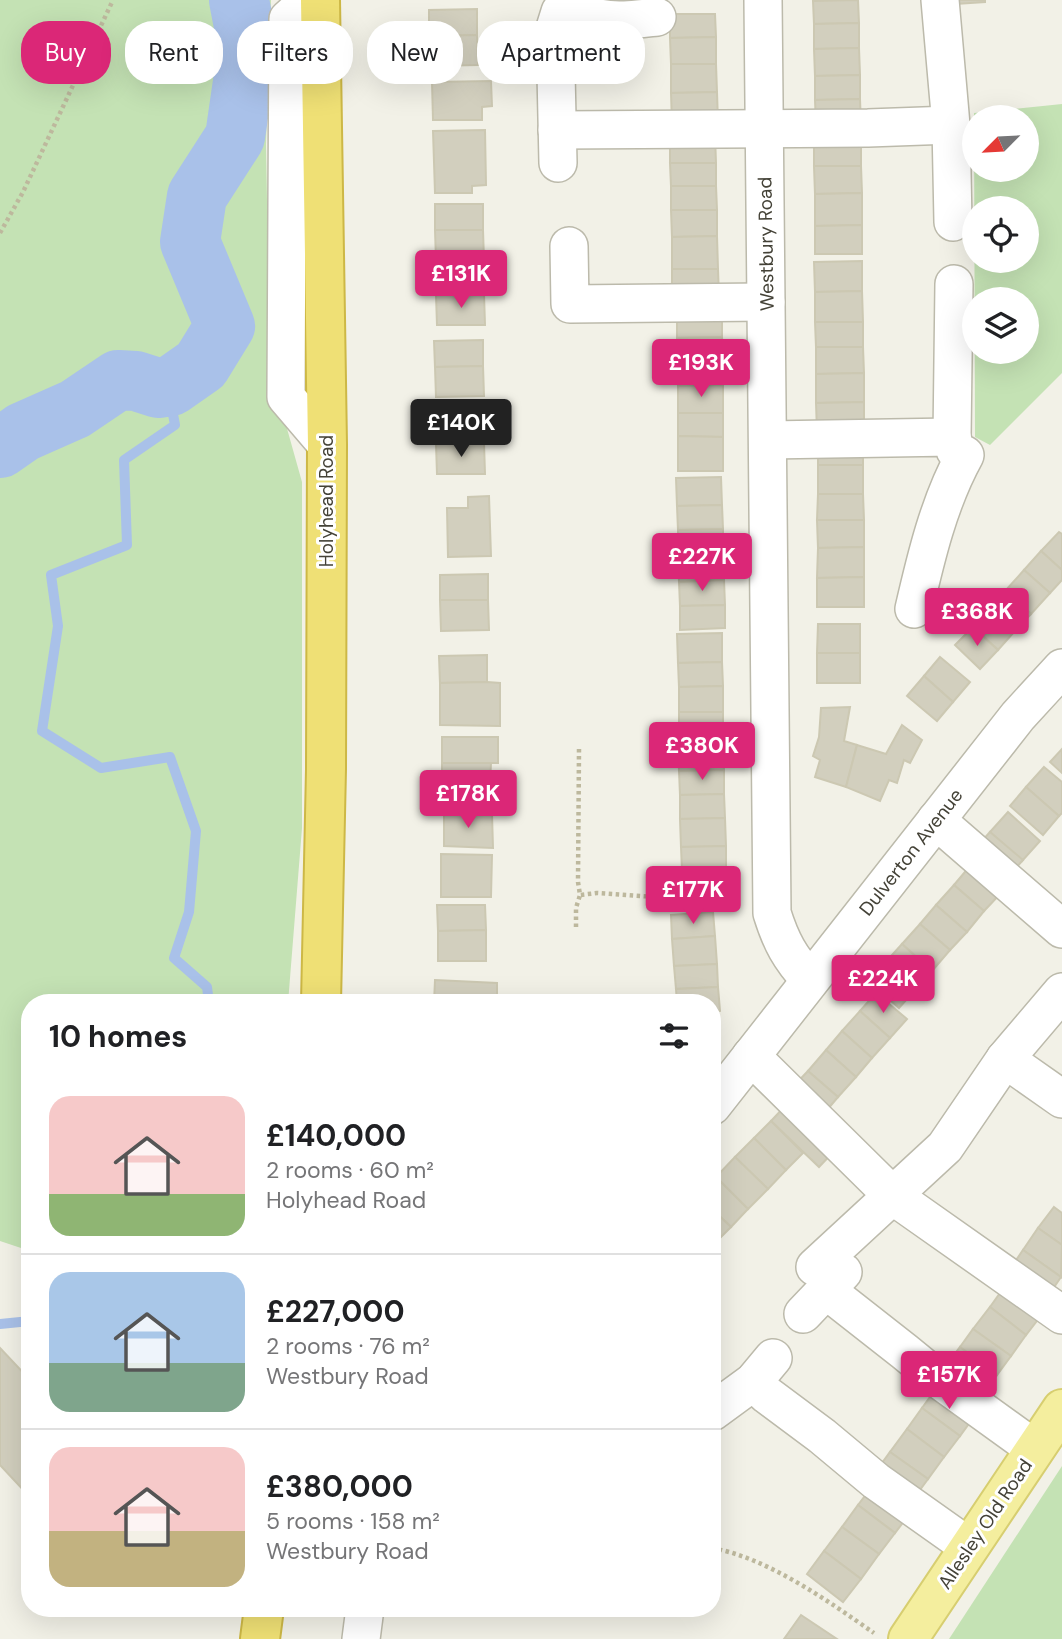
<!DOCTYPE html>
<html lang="en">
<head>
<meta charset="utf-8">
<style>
	:root { --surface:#fff; --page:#f2f2f2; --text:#202124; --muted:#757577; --line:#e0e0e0; --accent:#db2777 }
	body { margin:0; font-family:"DM Sans",sans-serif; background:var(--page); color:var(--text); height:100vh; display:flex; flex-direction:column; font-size:26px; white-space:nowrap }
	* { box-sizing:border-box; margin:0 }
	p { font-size:23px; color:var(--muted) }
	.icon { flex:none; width:38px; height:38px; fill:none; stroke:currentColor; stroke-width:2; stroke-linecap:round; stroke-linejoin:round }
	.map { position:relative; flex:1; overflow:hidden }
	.sheet { position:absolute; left:21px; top:994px; width:700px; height:623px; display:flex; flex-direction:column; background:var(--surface); border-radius:28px; box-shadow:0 7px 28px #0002 }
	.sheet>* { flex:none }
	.top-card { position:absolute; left:21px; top:21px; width:700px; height:63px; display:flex; gap:14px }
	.needle { width:46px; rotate:246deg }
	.controls { position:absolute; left:962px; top:105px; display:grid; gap:14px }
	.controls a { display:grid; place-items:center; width:77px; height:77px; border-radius:50%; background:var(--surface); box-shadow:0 7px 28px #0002; font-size:35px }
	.price { position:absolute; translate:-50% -60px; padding:0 16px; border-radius:7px; background:var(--accent); color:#fff; font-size:23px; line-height:46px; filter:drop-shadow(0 2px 4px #0008) }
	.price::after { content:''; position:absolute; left:50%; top:42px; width:21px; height:16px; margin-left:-10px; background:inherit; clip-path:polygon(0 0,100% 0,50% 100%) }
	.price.on { background:#222; color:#fff }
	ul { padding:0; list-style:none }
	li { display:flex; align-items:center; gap:21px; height:175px; padding:0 28px }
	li+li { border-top:2px solid var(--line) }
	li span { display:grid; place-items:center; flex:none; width:196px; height:140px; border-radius:21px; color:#555 }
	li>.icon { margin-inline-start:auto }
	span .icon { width:84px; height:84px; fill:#fffc; stroke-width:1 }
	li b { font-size:30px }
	h2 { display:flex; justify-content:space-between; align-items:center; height:84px; padding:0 28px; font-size:30px }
	.chip { padding:0 24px; border-radius:28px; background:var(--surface); box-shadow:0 7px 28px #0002; font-size:24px; line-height:63px }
	.chip.on { background:var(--accent); color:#fff }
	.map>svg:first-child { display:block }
	.green { fill:#c4e2b4; fill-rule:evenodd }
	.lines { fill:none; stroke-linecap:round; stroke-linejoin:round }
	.stream { stroke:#a9c1e9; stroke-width:10 }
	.river { stroke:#a9c1e9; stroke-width:60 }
	.building { fill:#d2cfbe; stroke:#ccc8b2; stroke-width:2 }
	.minor-casing { stroke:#bcbaab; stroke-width:40 }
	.major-casing { stroke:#d7ce70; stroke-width:42 }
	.highway-casing { stroke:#cdb846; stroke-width:42 }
	.path { stroke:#bdb89d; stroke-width:4.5; stroke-dasharray:3.5 3.5; stroke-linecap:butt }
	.minor { stroke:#fff; stroke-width:37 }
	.major { stroke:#f4ee9e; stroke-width:38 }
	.highway { stroke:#efe075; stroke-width:38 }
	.labels { text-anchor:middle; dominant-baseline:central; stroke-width:6; stroke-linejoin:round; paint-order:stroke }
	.street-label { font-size:19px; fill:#444237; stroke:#fff }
</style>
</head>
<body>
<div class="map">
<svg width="1062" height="1639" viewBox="0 0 1062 1639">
	<rect width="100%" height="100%" fill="#f2f1e7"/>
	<g class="green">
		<path d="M0 0H271L266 144 270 368 302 482V828L288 1003H30V1251L0 1241Z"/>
		<path d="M1062 104V373L990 445 975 437 974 113ZM975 117H1027V170H975ZM975 208H1027V261H975ZM1027 299V352H975V299Z"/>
		<path d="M1062 1466V1639H949Z"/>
	</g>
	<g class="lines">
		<g class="stream">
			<path d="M171 386 170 398 175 425 124 460 127 545 51 575 58 626 42 731 101 768 170 757 196 831 189 912 174 958 207 987 209 1003"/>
			<path d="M0 1324 30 1321"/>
		</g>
		<path class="river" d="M0 448 23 432 75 409 118 380 136 381 158 388 171 386 201 365 225 326 190 242 197 196 235 137 248 47 239 0"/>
	</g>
	<g class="building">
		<path d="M858 0 859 23 814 24 813 1Z"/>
		<path d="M956 0H985V2L956 4Z"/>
		<path d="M477 9V35L429 36V10Z"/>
		<path d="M670 14H715L716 37 670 38Z"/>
		<path d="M859 23V48L814 49V24Z"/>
		<path d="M477 35 478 65 430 66 429 36Z"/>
		<path d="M716 37V64H671L670 38Z"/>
		<path d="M859 48 860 75 815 76 814 49Z"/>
		<path d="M671 64H716L717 92 671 93Z"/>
		<path d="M860 75V99L815 100V76Z"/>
		<path d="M491 81 492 106 482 107V120H433L432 82Z"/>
		<path d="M717 92 718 122 672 123 671 93Z"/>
		<path d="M860 99 861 125H816L815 100Z"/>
		<path d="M485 130 486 185 472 186V193H435L433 131Z"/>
		<path d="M715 135 716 163H670V136Z"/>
		<rect x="814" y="136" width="47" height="30"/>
		<path d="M670 163H716V186H671Z"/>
		<path d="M814 166H861L862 193 815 194Z"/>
		<path d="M671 186H716L717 210H671Z"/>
		<path d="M862 193V225L815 226V194Z"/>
		<rect x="435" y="204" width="48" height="26"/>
		<path d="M671 210H717V236L672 237Z"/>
		<path d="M862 225V254H815V226Z"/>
		<path d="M435 230H483L484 260H436Z"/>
		<path d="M717 236 718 269H672V237Z"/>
		<path d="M862 261V291L815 292 814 262Z"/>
		<path d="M436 269H484V294L436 295Z"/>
		<path d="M672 269H718L719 298 672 299Z"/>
		<path d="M862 291 863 322H815V292Z"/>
		<path d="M484 294 485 325H437L436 295Z"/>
		<path d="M722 309V337L677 338V310Z"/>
		<path d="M815 322H863V347H816Z"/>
		<path d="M722 337 723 361H677V338Z"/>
		<path d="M483 340V366L435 367 434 341Z"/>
		<path d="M816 347H863L864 373 816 374Z"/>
		<path d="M677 361H723V385L678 386Z"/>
		<path d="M483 366 484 396 436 397 435 367Z"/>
		<path d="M864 373V402L816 403V374Z"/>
		<path d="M723 385V413H678V386Z"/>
		<path d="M864 402V431L817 432 816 403Z"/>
		<path d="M678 413H723V437L678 436Z"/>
		<path d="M436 418H484V443L436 444Z"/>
		<path d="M678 436 723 437V471H678Z"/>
		<path d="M484 443 485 474H437L436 444Z"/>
		<rect x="818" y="445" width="45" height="20"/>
		<rect x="818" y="465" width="45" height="29"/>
		<path d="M721 477 722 505 677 506 676 478Z"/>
		<path d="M818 494H863L864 520H817Z"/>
		<path d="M489 496 491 556 448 557 447 508H468V497Z"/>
		<path d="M722 505 723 529 678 530 677 506Z"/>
		<path d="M817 520H864V547L818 548Z"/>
		<path d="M723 529V553L678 554V530Z"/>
		<path d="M1059 532 1062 534V570L1041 551Z"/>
		<path d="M864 547V577L817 578 818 548Z"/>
		<path d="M1041 551 1062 570V580L1050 593 1024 570Z"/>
		<path d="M723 553 724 580 679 582 678 554Z"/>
		<path d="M1024 570 1050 593 1031 614 1006 590Z"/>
		<path d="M488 574V600H440V575Z"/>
		<path d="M864 577V607H817V578Z"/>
		<path d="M724 580 725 605 680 606 679 582Z"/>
		<path d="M1006 590 1031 614 1014 632 988 609Z"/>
		<path d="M440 600H488L489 630 441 631Z"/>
		<path d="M725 605V628L680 630V606Z"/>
		<path d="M988 609 1014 632 998 650 973 627Z"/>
		<path d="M818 624H860V653H817Z"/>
		<path d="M973 627 998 650 980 669 955 645Z"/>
		<path d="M722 633V662L678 663 677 634Z"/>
		<rect x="817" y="653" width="43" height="30"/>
		<path d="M487 655V682L440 683 439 656Z"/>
		<path d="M940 657 970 682 953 702 924 676Z"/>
		<path d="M722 662 723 686 679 687 678 663Z"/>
		<path d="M924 676 953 702 937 721 907 696Z"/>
		<path d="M487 682 500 683V726L440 725V683Z"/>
		<path d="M723 686V712H679V687Z"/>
		<path d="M850 707 844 741 857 745 846 787 815 777 820 760 813 756 819 737 821 708Z"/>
		<rect x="679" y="712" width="44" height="22"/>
		<path d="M902 725 922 740 910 763 904 760 897 783 889 780 880 801 846 787 857 745 886 754Z"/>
		<rect x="442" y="737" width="56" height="26"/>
		<path d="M723 742 724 770 679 771 678 743Z"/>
		<path d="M1062 749V773L1050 762Z"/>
		<path d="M442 763H491L489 803H442Z"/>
		<path d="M1044 767 1062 782V813L1059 816 1026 787Z"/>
		<path d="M724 770V794L680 795 679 771Z"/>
		<path d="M1026 787 1059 816 1043 835 1010 806Z"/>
		<path d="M724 794 725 818 680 819V795Z"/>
		<path d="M1008 812 1040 841 1022 861 990 832Z"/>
		<path d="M444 813 492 814 493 848 444 846Z"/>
		<path d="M725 818 726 846 681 847 680 819Z"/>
		<path d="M990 832 1023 860 1006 879 974 850Z"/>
		<path d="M726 846V869L682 870 681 847Z"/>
		<path d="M441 854 492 855 491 897H441Z"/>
		<path d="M970 866 1001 893 984 911 954 885Z"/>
		<path d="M726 869 727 895 682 896V870Z"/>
		<path d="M954 885 984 911 967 932 936 905Z"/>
		<path d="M437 905H485L486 930 438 931Z"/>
		<path d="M936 905 967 932 950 950 920 924Z"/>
		<path d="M713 912 715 936 672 939 671 915Z"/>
		<path d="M920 924 950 950 932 971 902 944Z"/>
		<path d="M486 930V961H438V931Z"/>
		<path d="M715 936 717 964 674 966 672 939Z"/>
		<path d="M902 944 932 971 914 991 884 964Z"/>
		<path d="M717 964 718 987 676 989 674 966Z"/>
		<path d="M884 964 914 991 899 1008 869 981Z"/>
		<path d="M435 980 497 983V1003H434Z"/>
		<path d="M718 987 720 1011 712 1012V1003H677L676 989Z"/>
		<path d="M876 993 907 1019 890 1038 860 1011Z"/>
		<path d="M860 1011 890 1038 872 1058 842 1031Z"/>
		<path d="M842 1031 872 1058 856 1077 826 1050Z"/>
		<path d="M826 1050 856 1077 838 1097 808 1071Z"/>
		<path d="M808 1071 838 1097 821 1117 790 1090Z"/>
		<path d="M788 1103 836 1149 819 1167 771 1121Z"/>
		<path d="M771 1121 803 1153 786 1170 754 1138Z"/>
		<path d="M754 1138 786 1170 768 1189 735 1157Z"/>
		<path d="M735 1157 768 1189 748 1209 716 1177Z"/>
		<path d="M716 1177 748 1209 731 1227 712 1209V1181Z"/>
		<path d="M1054 1207 1062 1213V1245L1038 1228Z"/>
		<path d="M712 1209 731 1227 712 1246Z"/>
		<path d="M1038 1228 1062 1245 1061 1277 1023 1250Z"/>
		<path d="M1023 1250 1061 1277 1048 1296 1010 1269Z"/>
		<path d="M1005 1286 1043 1313 1026 1335 990 1307Z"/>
		<path d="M990 1307 1026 1335 1011 1356 973 1329Z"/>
		<path d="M973 1329 1011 1356 997 1375 960 1347Z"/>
		<path d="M960 1347 997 1375 976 1403 939 1375Z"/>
		<path d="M0 1348 30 1380V1493L28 1495 0 1465Z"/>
		<path d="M938 1386 976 1414 960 1436 922 1408Z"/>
		<path d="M922 1408 960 1436 944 1457 907 1429Z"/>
		<path d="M907 1429 944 1457 928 1479 890 1452Z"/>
		<path d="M890 1452 928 1479 911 1502 874 1474Z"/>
		<path d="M874 1484 911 1512 895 1533 858 1505Z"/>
		<path d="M858 1505 895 1533 879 1554 842 1527Z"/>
		<path d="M842 1527 879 1554 861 1579 824 1551Z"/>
		<path d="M824 1551 861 1579 843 1602 807 1574Z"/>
		<path d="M801 1615 837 1639H784Z"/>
	</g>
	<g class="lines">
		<defs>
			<g id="minor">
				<path d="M309 0 288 19 286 397 327 445"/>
				<path d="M763 0 772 913C781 942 790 958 810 980"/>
				<path d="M940 0 951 125 953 222"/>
				<path d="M557 130 868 128 951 125"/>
				<path d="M558 163 555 28 560 12C579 8 582 14 599 18 617 22 638 19 657 17"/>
				<path d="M569 246 570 304 766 302"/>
				<path d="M952 437 954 284"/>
				<path d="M768 440 952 437 955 450 965 455C939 502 926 557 914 609"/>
				<path d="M936 820 1062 929"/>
				<path d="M751 1056 893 1196 1062 1315"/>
				<path d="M1005 1059 1062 1099"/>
				<path d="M712 1106 1018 716 1062 668"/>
				<path d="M815 1267 945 1147 1005 1059 1062 992"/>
				<path d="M826 1290 905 1352 938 1379 1035 1449"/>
				<path d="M803 1314 843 1272"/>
				<path d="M753 1382 767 1395 822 1436 876 1481 969 1547"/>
				<path d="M712 1412 753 1382 773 1358"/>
				<path d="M361 1639 365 1608"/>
			</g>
			<path id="major" d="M908 1639 1062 1409"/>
			<g id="highway">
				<path d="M320 0 327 445 326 769 321 1003"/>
				<path d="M260 1639 264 1608"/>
			</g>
		</defs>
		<use href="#minor" class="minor-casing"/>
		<use href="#major" class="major-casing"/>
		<use href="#highway" class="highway-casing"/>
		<g class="path">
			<path d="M0 233 23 192 113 0"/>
			<path d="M579 749 578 882 580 895 597 893 701 900H740"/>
			<path d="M576 927V908L580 895"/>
			<path d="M712 1548C768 1558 828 1601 874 1633"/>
		</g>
		<use href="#minor" class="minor"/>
		<use href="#major" class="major"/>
		<use href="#highway" class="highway"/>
	</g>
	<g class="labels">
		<g class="street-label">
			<text transform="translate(766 244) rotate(-91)">Westbury Road</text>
			<text transform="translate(326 501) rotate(-90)">Holyhead Road</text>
			<text transform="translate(911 852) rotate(-52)">Dulverton Avenue</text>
			<text transform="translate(985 1524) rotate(-56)">Allesley Old Road</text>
		</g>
	</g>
</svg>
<div class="controls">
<a><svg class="needle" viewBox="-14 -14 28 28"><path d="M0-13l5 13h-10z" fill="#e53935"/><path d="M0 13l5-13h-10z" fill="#757577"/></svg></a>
<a><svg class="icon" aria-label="locate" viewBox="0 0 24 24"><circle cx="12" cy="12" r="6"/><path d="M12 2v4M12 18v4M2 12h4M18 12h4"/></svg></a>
<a><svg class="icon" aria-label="layers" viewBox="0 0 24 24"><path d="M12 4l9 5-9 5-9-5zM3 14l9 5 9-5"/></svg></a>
</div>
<b class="price" style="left:461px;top:310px">£131K</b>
<b class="price" style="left:701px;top:399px">£193K</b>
<b class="price on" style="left:461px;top:459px">£140K</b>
<b class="price" style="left:702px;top:593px">£227K</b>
<b class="price" style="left:977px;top:648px">£368K</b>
<b class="price" style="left:702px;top:782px">£380K</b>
<b class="price" style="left:468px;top:830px">£178K</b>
<b class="price" style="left:693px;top:926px">£177K</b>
<b class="price" style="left:883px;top:1015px">£224K</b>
<b class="price" style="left:949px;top:1411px">£157K</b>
<div class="top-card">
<a class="chip on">Buy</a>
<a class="chip">Rent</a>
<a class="chip">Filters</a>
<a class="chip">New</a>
<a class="chip">Apartment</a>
</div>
<section class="sheet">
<h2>10 homes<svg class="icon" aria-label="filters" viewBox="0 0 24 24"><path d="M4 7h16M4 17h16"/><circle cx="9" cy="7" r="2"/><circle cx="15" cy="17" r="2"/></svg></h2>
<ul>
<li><span style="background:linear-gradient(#f6c9c9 70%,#8fb573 0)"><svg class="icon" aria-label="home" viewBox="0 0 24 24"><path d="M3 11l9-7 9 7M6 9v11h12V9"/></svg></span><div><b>£140,000</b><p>2 rooms · 60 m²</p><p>Holyhead Road</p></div></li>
<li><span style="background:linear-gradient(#a9c7e8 65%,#7fa58c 0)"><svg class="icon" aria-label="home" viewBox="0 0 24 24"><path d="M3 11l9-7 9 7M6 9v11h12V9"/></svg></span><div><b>£227,000</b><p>2 rooms · 76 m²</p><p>Westbury Road</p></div></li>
<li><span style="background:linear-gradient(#f6c9c9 60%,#c2b280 0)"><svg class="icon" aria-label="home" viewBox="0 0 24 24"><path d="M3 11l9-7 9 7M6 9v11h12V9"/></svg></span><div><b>£380,000</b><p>5 rooms · 158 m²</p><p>Westbury Road</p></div></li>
</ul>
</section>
</div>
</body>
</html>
